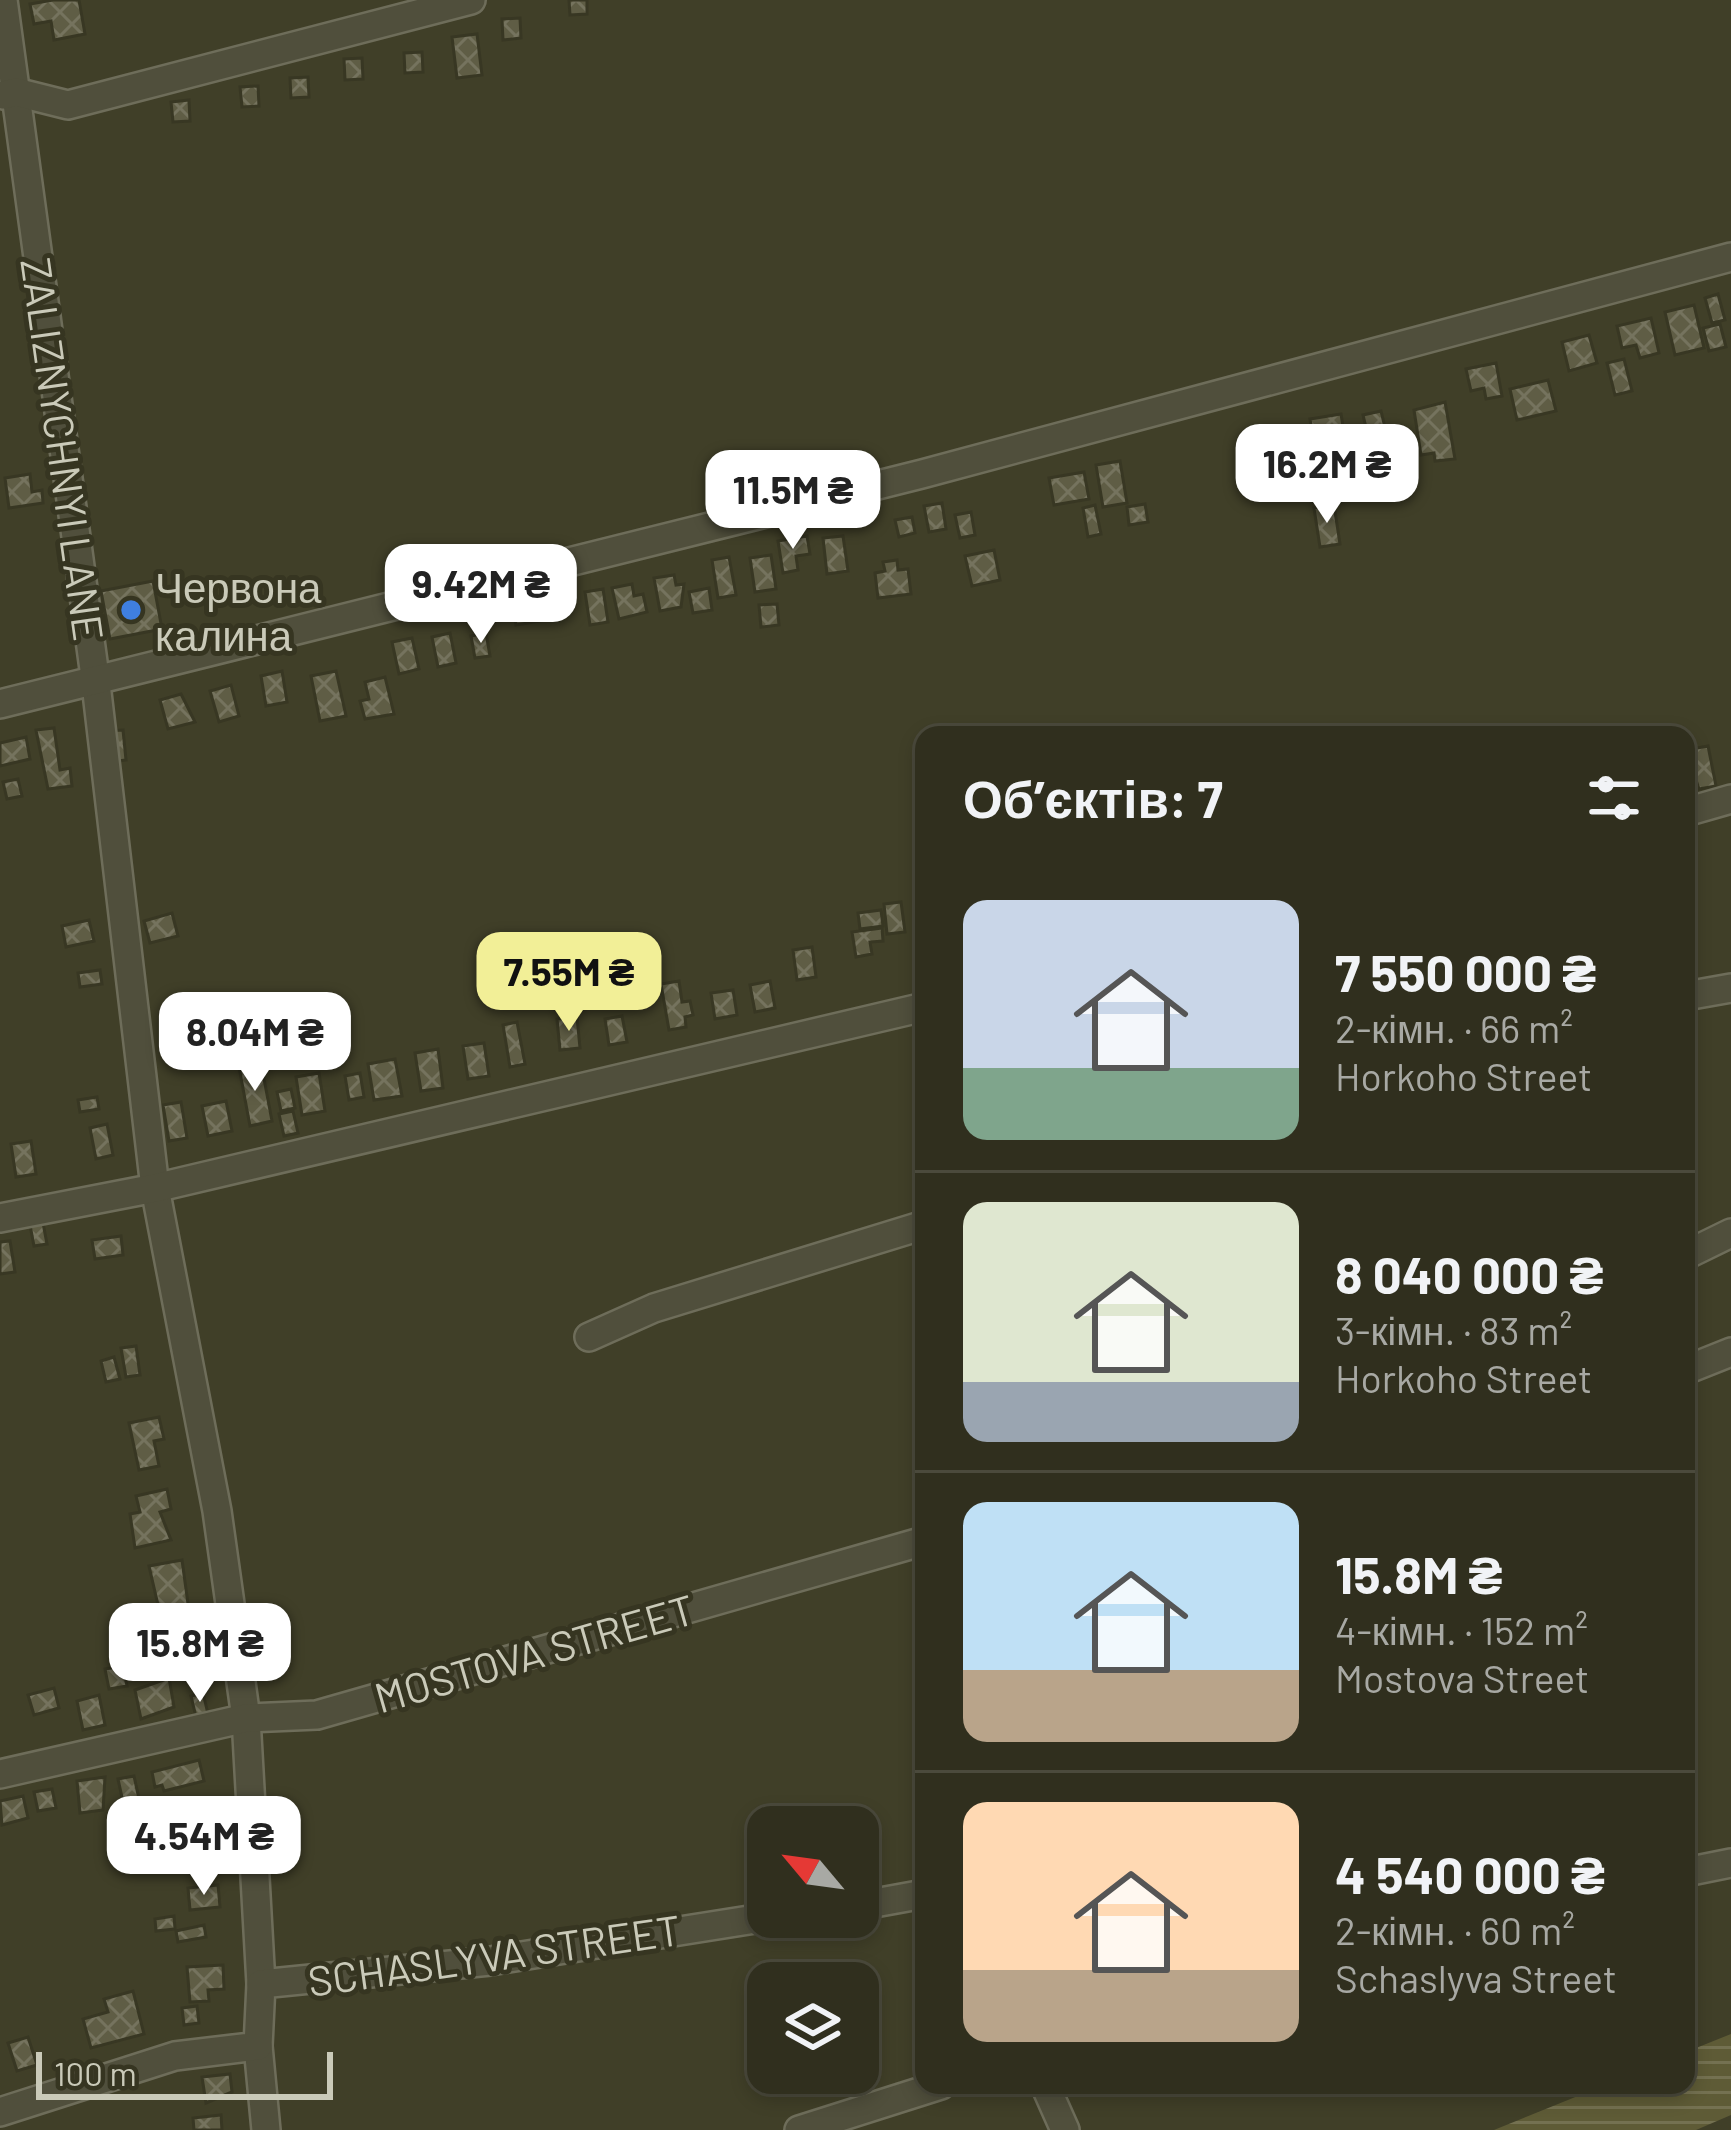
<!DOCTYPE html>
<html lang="uk">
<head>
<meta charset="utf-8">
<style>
	:root { --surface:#302f1e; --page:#3c3b2b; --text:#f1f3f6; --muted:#a8a9a4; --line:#4b4a3c; --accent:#f2ef97 }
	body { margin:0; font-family:Barlow,sans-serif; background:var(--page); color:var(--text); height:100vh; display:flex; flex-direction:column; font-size:45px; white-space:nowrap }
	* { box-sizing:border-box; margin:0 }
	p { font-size:39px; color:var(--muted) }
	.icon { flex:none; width:66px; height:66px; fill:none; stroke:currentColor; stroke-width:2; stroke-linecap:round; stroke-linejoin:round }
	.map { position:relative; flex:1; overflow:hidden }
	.drawer { position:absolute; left:915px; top:726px; width:780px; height:1368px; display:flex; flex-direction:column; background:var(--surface); border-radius:24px; box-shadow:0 6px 18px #0003,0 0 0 3px var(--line) }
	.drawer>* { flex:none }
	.needle { width:78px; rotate:299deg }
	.tools { position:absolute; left:747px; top:1806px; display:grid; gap:24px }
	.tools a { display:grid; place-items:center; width:132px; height:132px; border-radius:24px; background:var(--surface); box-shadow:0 6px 18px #0003,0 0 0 3px var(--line); font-size:60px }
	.scale { position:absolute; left:36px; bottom:30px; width:297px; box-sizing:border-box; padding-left:12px; border:6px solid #cacab9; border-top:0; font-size:33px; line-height:42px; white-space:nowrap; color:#cacab9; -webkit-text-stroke:9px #363521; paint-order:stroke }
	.price { position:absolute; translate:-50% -102px; padding:0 27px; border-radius:24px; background:#fff; color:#222; font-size:39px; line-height:78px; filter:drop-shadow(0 3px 6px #0008) }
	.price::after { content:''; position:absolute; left:50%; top:72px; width:36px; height:27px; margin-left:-18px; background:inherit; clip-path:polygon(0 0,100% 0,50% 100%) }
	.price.current { background:var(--accent); color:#111 }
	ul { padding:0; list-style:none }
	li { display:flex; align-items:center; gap:36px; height:300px; padding:0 48px }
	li+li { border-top:3px solid var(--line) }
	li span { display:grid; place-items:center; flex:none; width:336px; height:240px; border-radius:24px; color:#555 }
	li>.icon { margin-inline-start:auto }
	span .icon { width:144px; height:144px; fill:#fffc; stroke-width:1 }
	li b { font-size:51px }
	h2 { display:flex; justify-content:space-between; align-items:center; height:144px; padding:0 48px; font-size:51px }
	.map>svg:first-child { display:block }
	.water { fill:url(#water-rules) }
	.building { fill:url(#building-cross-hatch); stroke:#383723; stroke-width:3 }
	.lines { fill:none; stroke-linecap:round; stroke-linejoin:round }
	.minor-casing { stroke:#6e6d5a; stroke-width:32 }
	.minor { stroke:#504f3c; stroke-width:27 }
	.shop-dot { fill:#3f7fe0; stroke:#363521; stroke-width:4.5 }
	.labels { text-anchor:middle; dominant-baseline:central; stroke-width:10; stroke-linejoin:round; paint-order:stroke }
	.street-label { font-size:42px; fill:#cacab9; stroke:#363521 }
	.poi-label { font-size:42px; fill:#cacab9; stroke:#363521; text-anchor:start }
</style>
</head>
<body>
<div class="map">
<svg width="1731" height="2130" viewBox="0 0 1731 2130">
	<defs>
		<pattern id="water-rules" width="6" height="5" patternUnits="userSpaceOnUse" patternTransform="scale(3)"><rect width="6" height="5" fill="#5e5b36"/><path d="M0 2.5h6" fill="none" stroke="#747151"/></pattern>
		<pattern id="building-cross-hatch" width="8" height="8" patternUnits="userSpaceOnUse" patternTransform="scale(3)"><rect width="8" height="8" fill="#5f5d45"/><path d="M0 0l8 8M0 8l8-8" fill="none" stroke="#75735e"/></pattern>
	</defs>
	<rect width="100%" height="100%" fill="#403f28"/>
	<path class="water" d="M1731 2034V2115L1696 2130H1494L1605 2085H1686V2052Z"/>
	<g class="building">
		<path d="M53 0H79L85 34 54 40 51 21 34 24 30 4Z"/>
		<path d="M569 0H587V14L570 15Z"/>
		<path d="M520 18 521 38 503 40 502 19Z"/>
		<path d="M477 34 482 75 457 78 452 37Z"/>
		<path d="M422 52 423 72 405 73 404 53Z"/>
		<path d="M362 58 363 79 345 80 344 59Z"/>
		<path d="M308 77 309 97 291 98 290 78Z"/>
		<path d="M258 86 259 106 242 107 240 87Z"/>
		<path d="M189 100 190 121 173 122 171 102Z"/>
		<path d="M1718 294 1725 320 1712 323 1705 298Z"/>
		<path d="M1694 305 1704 348 1675 355 1665 312Z"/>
		<path d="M1651 318 1659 353 1640 358 1636 345 1622 348 1617 326Z"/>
		<path d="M1720 324 1726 347 1709 351 1703 328Z"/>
		<path d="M1589 335 1597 363 1569 371 1562 342Z"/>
		<path d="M1624 359 1632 391 1615 395 1607 363Z"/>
		<path d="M1496 363 1502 396 1486 399 1484 388 1471 391 1466 369Z"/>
		<path d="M1548 380 1556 411 1517 420 1510 389Z"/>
		<path d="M1445 402 1455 459 1435 461 1434 453 1421 455 1414 410Z"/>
		<path d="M1381 411 1389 444 1371 448 1363 415Z"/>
		<path d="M1341 414 1346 445 1315 451 1310 419Z"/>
		<path d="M1284 440 1290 479 1271 481 1266 442Z"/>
		<path d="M1120 461 1127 503 1103 507 1096 465Z"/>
		<path d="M1084 472 1089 499 1054 505 1049 478Z"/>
		<path d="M30 474 32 492 42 490 43 503 9 508 5 478Z"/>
		<path d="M942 503 946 529 929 532 924 506Z"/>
		<path d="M1145 504 1148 522 1129 525 1127 507Z"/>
		<path d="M1095 505 1101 534 1088 537 1083 508Z"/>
		<path d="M1334 505 1340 544 1320 547 1314 508Z"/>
		<path d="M971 512 975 535 960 538 955 515Z"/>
		<path d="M912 517 915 533 899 537 895 520Z"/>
		<path d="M807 536 810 554 796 556 798 570 783 573 778 541Z"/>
		<path d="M843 536 848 571 827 574 823 538Z"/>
		<path d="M994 550 1000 580 972 586 965 556Z"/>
		<path d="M771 555 776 589 755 592 750 558Z"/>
		<path d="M729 557 736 595 718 598 712 560Z"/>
		<path d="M897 560 898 570 908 569 911 594 878 598 875 573 885 571 883 562Z"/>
		<path d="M674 575 676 585 684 584 681 607 660 611 654 578Z"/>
		<path d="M153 581 162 629 110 639 101 591Z"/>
		<path d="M632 584 634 596 643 594 647 612 619 619 612 588Z"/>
		<path d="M709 588 712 610 693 613 689 592Z"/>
		<path d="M603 589 608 622 590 625 585 592Z"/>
		<path d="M542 601 545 620 516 625 513 605Z"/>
		<path d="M777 604 779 625 761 627 759 605Z"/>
		<path d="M450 633 456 663 438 667 432 637Z"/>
		<path d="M486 633 490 656 475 658 471 636Z"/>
		<path d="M412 638 419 669 399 674 392 642Z"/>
		<path d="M282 671 287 702 266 706 261 676Z"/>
		<path d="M336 671 346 716 320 721 311 676Z"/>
		<path d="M385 677 394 714 365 719 360 701 369 699 365 682Z"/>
		<path d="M231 685 239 716 219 722 210 691Z"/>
		<path d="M181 694 195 722 168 729 160 700Z"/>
		<path d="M54 728 60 770 70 768 72 786 48 789 36 730Z"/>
		<path d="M123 730 126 760 110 762 107 731Z"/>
		<path d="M26 737 30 759 0 766V743Z"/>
		<path d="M1708 746 1716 786 1699 789 1686 750Z"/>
		<path d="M18 779 22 796 7 799 3 782Z"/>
		<path d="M901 902 905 932 887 934 884 904Z"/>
		<path d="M881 910 883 926 860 929 858 913Z"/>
		<path d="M172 913 178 936 150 943 144 921Z"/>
		<path d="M89 920 94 941 66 947 62 926Z"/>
		<path d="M882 928 883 941 870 942 872 954 856 957 852 932Z"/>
		<path d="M812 947 816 977 797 980 793 950Z"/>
		<path d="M100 970 102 984 80 987 78 973Z"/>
		<path d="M679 981 682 1002 690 1001 693 1015 685 1017 686 1027 669 1030 661 984Z"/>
		<path d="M770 981 775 1008 755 1012 750 985Z"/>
		<path d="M733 990 737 1015 715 1019 711 993Z"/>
		<path d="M622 1016 627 1042 609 1045 605 1019Z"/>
		<path d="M577 1017 580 1048 560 1050 557 1019Z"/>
		<path d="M517 1022 525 1064 510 1067 503 1025Z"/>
		<path d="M484 1043 489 1076 468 1079 463 1046Z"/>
		<path d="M438 1049 443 1088 421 1091 415 1053Z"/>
		<path d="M395 1059 402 1096 374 1100 368 1064Z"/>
		<path d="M261 1063 272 1121 250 1126 239 1067Z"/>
		<path d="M319 1073 325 1111 302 1115 296 1077Z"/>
		<path d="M360 1073 364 1097 349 1100 345 1076Z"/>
		<path d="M291 1089 295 1108 281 1111 277 1092Z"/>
		<path d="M97 1097 99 1109 80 1112 78 1100Z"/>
		<path d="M226 1101 232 1131 208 1136 202 1106Z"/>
		<path d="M181 1102 187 1138 169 1141 163 1105Z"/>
		<path d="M293 1111 298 1133 284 1136 279 1114Z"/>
		<path d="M107 1124 113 1155 96 1159 90 1128Z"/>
		<path d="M31 1141 36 1174 16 1177 11 1144Z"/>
		<path d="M43 1223 47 1244 34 1246 30 1225Z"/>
		<path d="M121 1236 123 1255 95 1259 92 1240Z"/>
		<path d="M10 1241 15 1272 0 1274V1242Z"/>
		<path d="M136 1346 140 1375 126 1377 121 1348Z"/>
		<path d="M114 1357 120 1379 106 1382 101 1361Z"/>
		<path d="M159 1417 164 1439 154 1441 159 1466 139 1470 129 1423Z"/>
		<path d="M167 1489 171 1509 160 1512 171 1540 135 1548 130 1514 140 1512 136 1496Z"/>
		<path d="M182 1560 189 1611 161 1618 149 1566Z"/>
		<path d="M123 1666 127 1686 109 1689 105 1669Z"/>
		<path d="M169 1678 174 1707 141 1719 135 1690Z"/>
		<path d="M54 1688 59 1708 34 1715 28 1695Z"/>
		<path d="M203 1693 208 1714 196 1717 191 1696Z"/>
		<path d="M99 1695 105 1725 83 1730 77 1701Z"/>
		<path d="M199 1760 204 1781 164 1791 162 1785 155 1787 152 1772Z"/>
		<path d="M134 1776 139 1799 123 1802 118 1779Z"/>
		<path d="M105 1777 103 1810 80 1813 77 1781Z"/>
		<path d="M52 1789 56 1808 38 1811 34 1792Z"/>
		<path d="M23 1796 28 1818 2 1825 0 1801Z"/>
		<path d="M218 1885 220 1907 190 1910 188 1888Z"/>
		<path d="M174 1916 175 1929 156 1931 155 1919Z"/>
		<path d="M204 1925 206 1937 178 1942 176 1931Z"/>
		<path d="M223 1965 224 1989 208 1990 209 2001 190 2002 187 1967Z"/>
		<path d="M133 1991 144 2034 91 2048 83 2019 108 2012 104 1999Z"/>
		<path d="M197 2006 199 2023 184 2025 182 2008Z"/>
		<path d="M28 2037 37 2065 17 2071 8 2043Z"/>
		<path d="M230 2074 232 2092 206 2103 202 2077Z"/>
		<path d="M221 2115 222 2130H194L193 2118Z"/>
	</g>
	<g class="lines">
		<defs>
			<g id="minor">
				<path d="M3 0 96 684 155 1188 217 1511 246 1718 261 1984"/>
				<path d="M4 95 16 92 68 105 471 0"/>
				<path d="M0 704 922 474 1731 257"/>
				<path d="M1686 812 1731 799"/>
				<path d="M1686 996 1731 988"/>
				<path d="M0 1218 155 1188 924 1007"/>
				<path d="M1686 1255 1731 1233"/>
				<path d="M589 1337 654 1308 924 1225"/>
				<path d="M1686 1370 1731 1352"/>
				<path d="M0 1774 246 1718 317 1715 924 1541"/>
				<path d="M1686 1872 1731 1863"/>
				<path d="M858 1906 924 1894"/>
				<path d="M258 2046 266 2130"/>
				<path d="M1045 2085 1065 2130"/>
				<path d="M0 2112 175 2056 258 2046 261 1984 490 1961 768 1917"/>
				<path d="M799 2130 941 2085"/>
			</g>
		</defs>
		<use href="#minor" class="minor-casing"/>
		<use href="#minor" class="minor"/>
	</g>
	<circle class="shop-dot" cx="131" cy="610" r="12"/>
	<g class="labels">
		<g class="street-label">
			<text transform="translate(64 449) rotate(82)">ZALIZNYCHNYI LANE</text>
			<text transform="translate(534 1652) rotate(-16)">MOSTOVA STREET</text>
			<text transform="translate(494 1954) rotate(-8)">SCHASLYVA STREET</text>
		</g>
		<g class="poi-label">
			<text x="155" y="586">Червона<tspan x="155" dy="48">калина</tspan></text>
		</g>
	</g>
</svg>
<div class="tools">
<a><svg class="needle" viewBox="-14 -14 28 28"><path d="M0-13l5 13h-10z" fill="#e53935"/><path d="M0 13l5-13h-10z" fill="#a8a9a4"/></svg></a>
<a><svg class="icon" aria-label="layers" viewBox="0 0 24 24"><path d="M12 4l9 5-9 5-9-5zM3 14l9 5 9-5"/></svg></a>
</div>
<div class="scale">100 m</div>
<b class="price" style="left:1327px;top:526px">16.2M ₴</b>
<b class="price" style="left:793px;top:552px">11.5M ₴</b>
<b class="price" style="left:481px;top:646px">9.42M ₴</b>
<b class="price current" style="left:569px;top:1034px">7.55M ₴</b>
<b class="price" style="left:255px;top:1094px">8.04M ₴</b>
<b class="price" style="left:200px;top:1705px">15.8M ₴</b>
<b class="price" style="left:204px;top:1898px">4.54M ₴</b>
<section class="drawer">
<h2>Об’єктів: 7<svg class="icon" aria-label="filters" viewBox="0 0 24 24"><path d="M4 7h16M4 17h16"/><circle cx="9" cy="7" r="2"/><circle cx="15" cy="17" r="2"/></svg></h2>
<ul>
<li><span style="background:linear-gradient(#c9d6e8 70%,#7fa58c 0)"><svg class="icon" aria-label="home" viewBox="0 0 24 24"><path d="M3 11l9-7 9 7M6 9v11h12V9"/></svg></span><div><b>7 550 000 ₴</b><p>2-кімн. · 66 m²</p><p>Horkoho Street</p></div></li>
<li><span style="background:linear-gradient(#dfe7d0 75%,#9aa5b1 0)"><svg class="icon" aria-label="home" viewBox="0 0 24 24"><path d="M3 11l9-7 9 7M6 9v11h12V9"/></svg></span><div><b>8 040 000 ₴</b><p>3-кімн. · 83 m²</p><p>Horkoho Street</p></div></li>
<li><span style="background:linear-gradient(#bfe0f5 70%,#b9a48a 0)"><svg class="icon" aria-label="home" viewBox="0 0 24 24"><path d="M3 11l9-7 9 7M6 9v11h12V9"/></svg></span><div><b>15.8M ₴</b><p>4-кімн. · 152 m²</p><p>Mostova Street</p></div></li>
<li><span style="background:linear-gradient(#ffd9b3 70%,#b9a48a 0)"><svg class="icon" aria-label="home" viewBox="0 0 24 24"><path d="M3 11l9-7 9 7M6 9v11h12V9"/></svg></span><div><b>4 540 000 ₴</b><p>2-кімн. · 60 m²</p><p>Schaslyva Street</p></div></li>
</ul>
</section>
</div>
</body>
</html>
